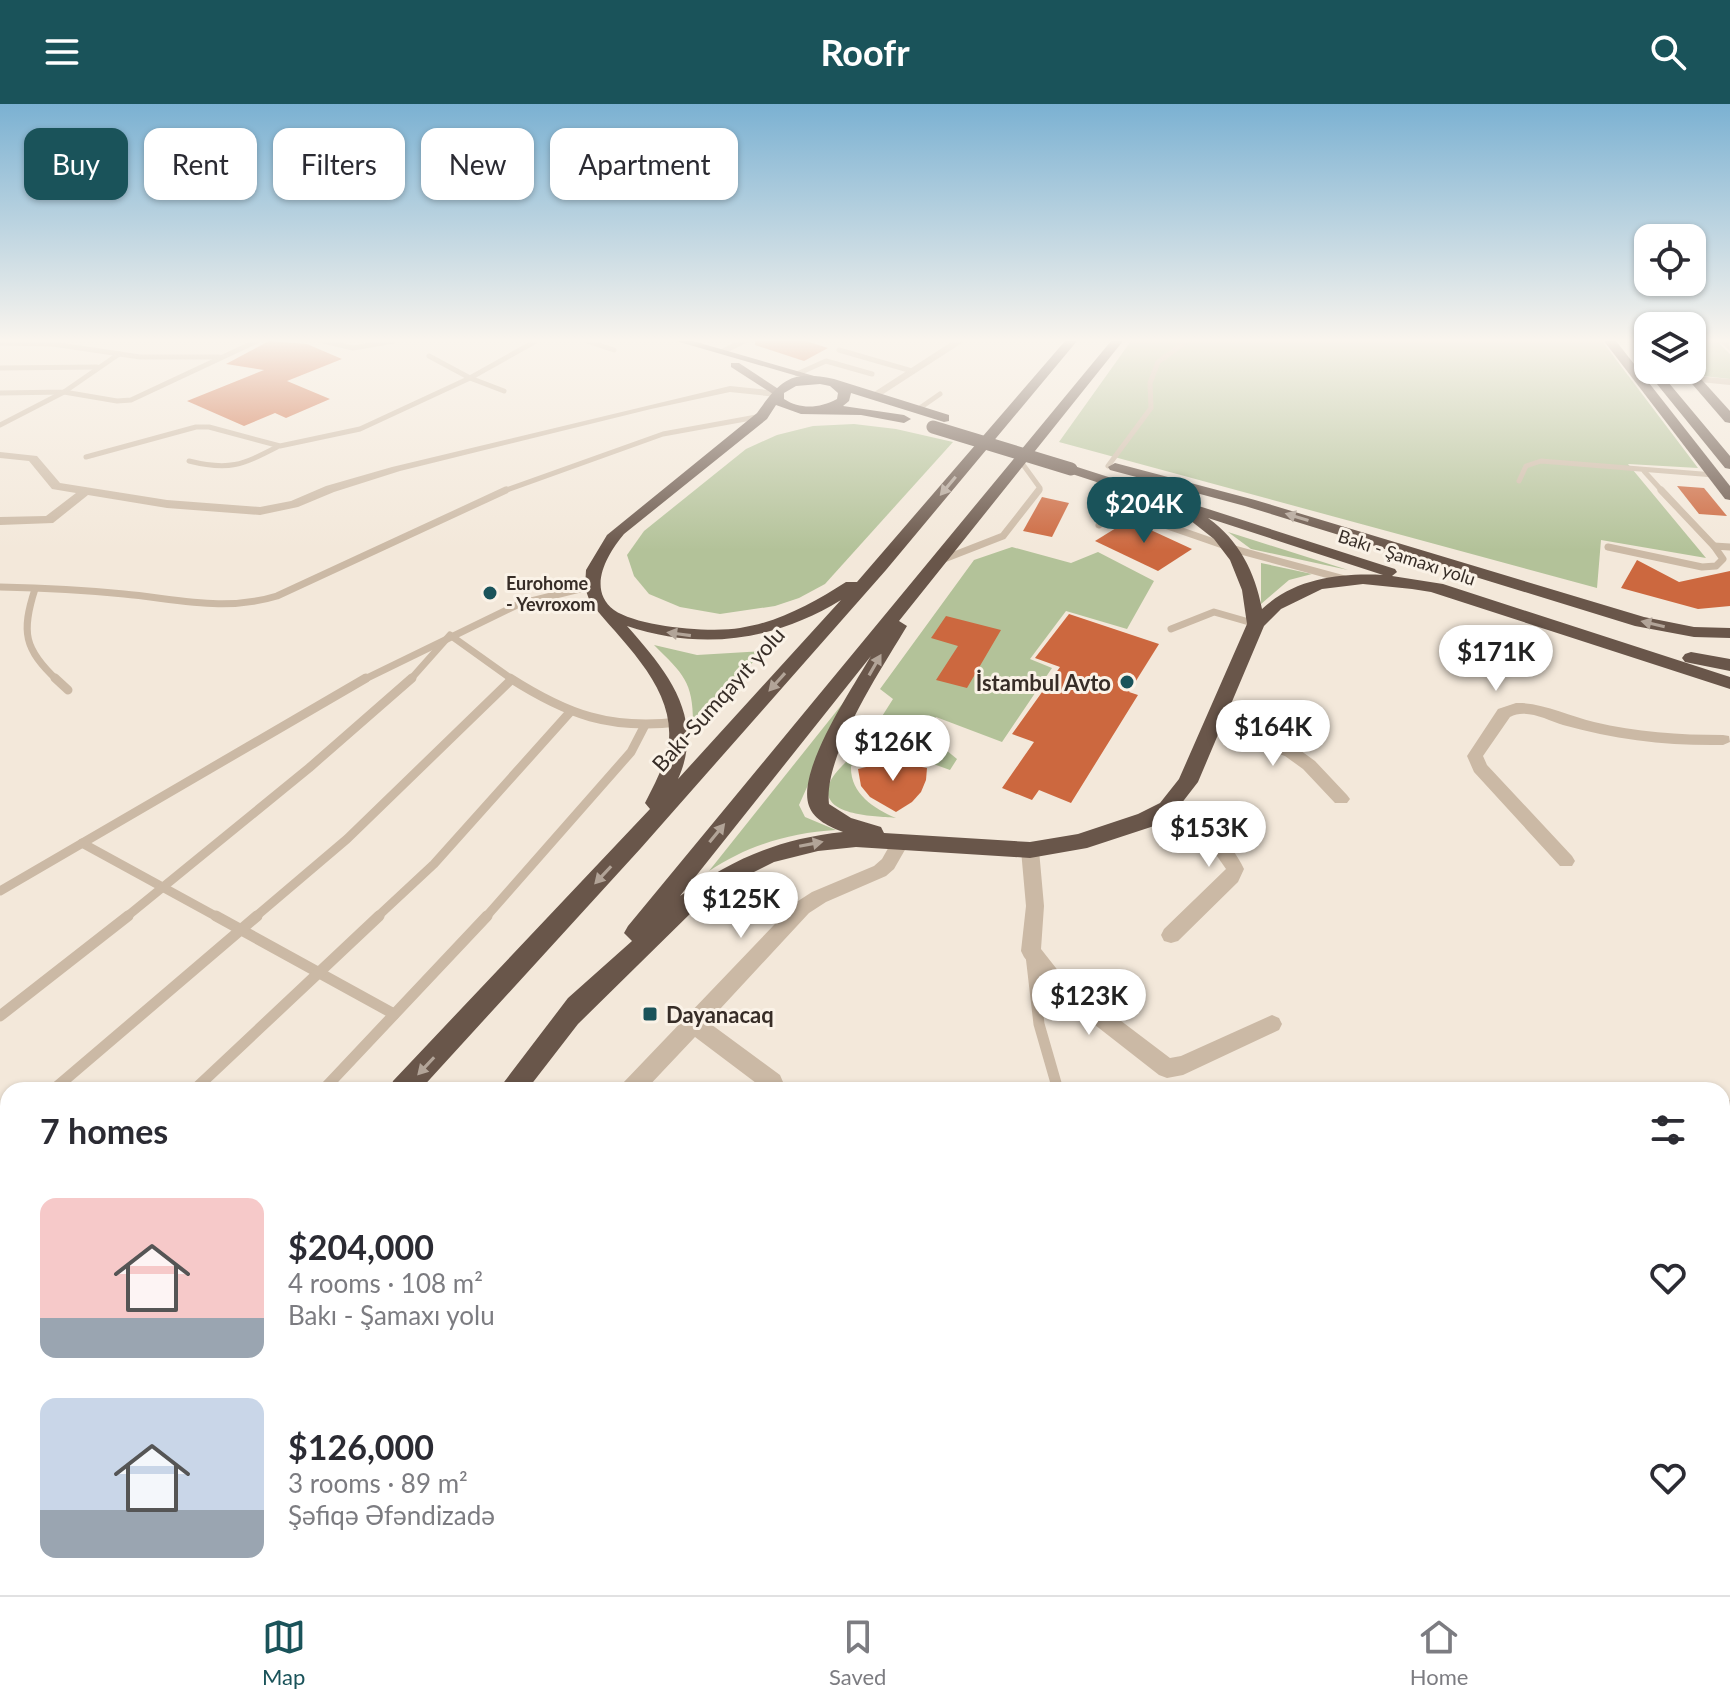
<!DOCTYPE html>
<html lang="en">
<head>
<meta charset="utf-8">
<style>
	:root { --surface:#fff; --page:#f2f2f3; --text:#2b2b33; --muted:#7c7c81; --line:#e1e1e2; --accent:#1a535a }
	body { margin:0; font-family:Lato,sans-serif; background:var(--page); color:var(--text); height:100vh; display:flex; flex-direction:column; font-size:30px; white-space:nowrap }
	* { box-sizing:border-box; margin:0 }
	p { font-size:26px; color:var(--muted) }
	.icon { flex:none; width:44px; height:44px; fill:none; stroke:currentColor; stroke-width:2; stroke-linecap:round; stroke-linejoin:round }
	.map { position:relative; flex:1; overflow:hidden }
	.details { position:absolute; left:0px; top:978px; width:1730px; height:514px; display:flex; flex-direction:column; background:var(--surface); border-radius:24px 24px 0 0; box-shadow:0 2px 6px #0004 }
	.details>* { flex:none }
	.top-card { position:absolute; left:24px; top:24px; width:800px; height:72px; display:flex; gap:16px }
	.buttons { position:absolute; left:1634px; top:120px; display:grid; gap:16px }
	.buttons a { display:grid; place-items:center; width:72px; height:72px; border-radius:16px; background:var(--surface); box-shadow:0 2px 6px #0004; font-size:40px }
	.price { position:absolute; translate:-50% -68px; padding:0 18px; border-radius:28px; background:#fff; color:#222; font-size:26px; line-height:52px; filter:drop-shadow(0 2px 4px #0008) }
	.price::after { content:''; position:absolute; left:50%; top:48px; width:24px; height:18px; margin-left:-12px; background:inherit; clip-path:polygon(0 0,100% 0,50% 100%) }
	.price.active { background:var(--accent); color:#fff }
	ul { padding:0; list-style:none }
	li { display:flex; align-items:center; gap:24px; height:200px; padding:0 40px }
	li span { display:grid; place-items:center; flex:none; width:224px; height:160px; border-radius:16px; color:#555 }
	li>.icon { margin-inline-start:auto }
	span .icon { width:96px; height:96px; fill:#fffc; stroke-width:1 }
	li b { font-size:34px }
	h2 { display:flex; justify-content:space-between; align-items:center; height:96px; padding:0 40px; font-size:34px }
	.pill { padding:0 28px; border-radius:16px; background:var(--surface); box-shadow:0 2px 6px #0004; font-size:28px; line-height:72px }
	.pill.active { background:var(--accent); color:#fff }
	header { display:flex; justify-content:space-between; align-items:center; height:104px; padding:0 40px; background:var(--accent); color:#fff; font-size:36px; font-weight:700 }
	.tab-bar { display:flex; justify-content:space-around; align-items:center; height:112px; border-top:2px solid var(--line); background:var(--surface); font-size:22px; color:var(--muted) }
	.tab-bar a { display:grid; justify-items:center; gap:4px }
	.tab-bar .active { color:var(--accent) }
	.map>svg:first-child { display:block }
	.green { fill:#b3c299 }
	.building { fill:#cc683f }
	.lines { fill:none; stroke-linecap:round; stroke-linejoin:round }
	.path { stroke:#b7a390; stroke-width:6; stroke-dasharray:6 6; stroke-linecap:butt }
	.service-far4 { stroke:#cbb9a5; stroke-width:5 }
	.service-far3 { stroke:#cbb9a5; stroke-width:7 }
	.service-far2 { stroke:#cbb9a5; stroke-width:9 }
	.service-far1 { stroke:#cbb9a5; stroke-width:11 }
	.service { stroke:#cbb9a5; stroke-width:14 }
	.minor { fill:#cbb9a5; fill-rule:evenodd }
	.primary { fill:#7a6457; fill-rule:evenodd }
	.trunk { fill:#69564a; fill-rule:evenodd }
	.trunk-bridge { stroke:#69564a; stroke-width:13 }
	.oneway { fill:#b2a498 }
	.poi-dot { fill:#1a535a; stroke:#faf2e7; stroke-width:3 }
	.labels { text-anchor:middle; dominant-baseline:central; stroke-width:6; stroke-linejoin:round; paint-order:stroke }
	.far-street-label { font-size:18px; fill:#372d27; stroke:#faf2e7 }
	.far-poi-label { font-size:18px; font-weight:bold; fill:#372d27; stroke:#faf2e7; text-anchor:start }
	.poi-label { font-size:22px; font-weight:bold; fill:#372d27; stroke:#faf2e7; text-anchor:end }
	.street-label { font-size:22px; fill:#372d27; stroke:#faf2e7 }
</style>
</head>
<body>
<header><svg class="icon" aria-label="menu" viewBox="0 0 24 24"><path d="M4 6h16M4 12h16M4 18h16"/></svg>Roofr<svg class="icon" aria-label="search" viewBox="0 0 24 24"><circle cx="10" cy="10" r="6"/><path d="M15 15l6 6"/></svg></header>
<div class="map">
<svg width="1730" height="1491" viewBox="0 0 1730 1491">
	<rect width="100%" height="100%" fill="#f3e8da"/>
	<g class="green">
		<path d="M1131 237H1602L1698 364 1628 360 1706 454 1601 436 1597 484 1059 338Z"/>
		<path d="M1692 237H1717L1730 250V275L1703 272 1692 260Z"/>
		<path d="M854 320 896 325 953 338 825 480 799 494 775 502 720 510 680 503 649 490 634 472 627 451 644 427 746 345 777 331 813 322Z"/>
		<path d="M1228 428 1348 466 1251 445Z"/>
		<path d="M1012 443 1071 459 1098 448 1154 477 1127 525 1066 507 1030 555 1052 564 1002 638 936 613 924 628 957 655 950 666 867 636 893 595 880 585 974 456Z"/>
		<path d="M1261 459 1312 470 1289 476 1261 500Z"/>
		<path d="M654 541 697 551 764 547 693 619C693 577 683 570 654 541Z"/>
		<path d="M847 594 799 701 805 713 836 726C789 729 748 741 709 767Z"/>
		<path d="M864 641 894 651 865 655 851 662C850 689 873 704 896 714 877 712 816 713 830 678 836 665 854 651 864 641Z"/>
	</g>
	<g class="building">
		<path d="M269 237 307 240 342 255 287 277 330 295 286 314 275 309 244 322 187 297 264 266 226 260Z"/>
		<path d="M755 237H806L828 244 804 257 755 241Z"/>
		<path d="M1677 382 1704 384 1727 412 1699 410Z"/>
		<path d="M1042 393 1069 399 1052 433 1023 427Z"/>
		<path d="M1129 416 1192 445 1158 467 1095 437Z"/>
		<path d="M1637 456 1679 478 1730 467V502L1698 505 1621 484Z"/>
		<path d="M1069 510 1159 540 1129 588 1138 591 1071 699 1039 686 1032 696 1002 684 1034 638 1012 630 1060 563 1035 554Z"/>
		<path d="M946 512 1001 526 967 584 936 576 958 542 931 534Z"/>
		<path d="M891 657 927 664 926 676 921 688 912 698 896 708 870 693 861 682 858 665Z"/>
	</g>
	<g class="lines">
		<path class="path" d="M1722 1202 1730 1211"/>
		<g class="service-far4">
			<path d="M323 237 353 244 394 237"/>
			<path d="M587 237 614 246"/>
			<path d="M0 239 53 240 140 253H219"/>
			<path d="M839 246 912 267"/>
			<path d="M429 252 470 274 504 287"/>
			<path d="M0 264 97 263"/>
			<path d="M797 270 826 257 872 270"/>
			<path d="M0 289 64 288 119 250"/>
			<path d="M917 306 940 290"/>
			<path d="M0 321 64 288 117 297 131 296 257 237"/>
			<path d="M86 353 196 323H209L280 342 360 325 470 274 536 237"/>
			<path d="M1019 355 1040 384 1037 388"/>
			<path d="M189 357C229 367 242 361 277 343"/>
			<path d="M1108 362 1151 304 1150 279 1158 258 1187 237"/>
			<path d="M1644 367 1663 388"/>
			<path d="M1519 377 1526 362 1541 357 1714 371"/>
			<path d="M501 388 663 330 762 312"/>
			<path d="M1097 388 1099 374"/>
		</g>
		<g class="service-far3">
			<path d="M1098 386 1097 392 1107 401 1234 445 1344 475"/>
			<path d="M1661 386 1714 442"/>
			<path d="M1099 421 1107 401"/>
			<path d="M1608 443 1702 463 1716 462 1723 455 1714 442 1730 443"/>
			<path d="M939 457 1003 432 1039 386"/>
			<path d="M0 483C41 484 83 486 124 490 177 495 225 508 277 492L506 386"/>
			<path d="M35 485C21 528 24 545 57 576"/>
			<path d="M1171 525 1214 508 1256 520"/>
			<path d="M363 576 519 500 592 482"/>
			<path d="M410 576 450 531 513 576"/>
		</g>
		<g class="service-far2">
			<path d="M55 574 68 586"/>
			<path d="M510 574C568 611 610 626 679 618"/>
			<path d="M82 739 219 814"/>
			<path d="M0 787 366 574"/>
			<path d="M125 814 309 664 412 574"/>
			<path d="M254 814 347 735 511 576"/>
			<path d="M376 814 434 760 571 607"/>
			<path d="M485 814 631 648 645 621"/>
		</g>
		<g class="service-far1">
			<path d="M216 812 394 910"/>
			<path d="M1031 851 1039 920 1058 986"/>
			<path d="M0 912 128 812"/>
			<path d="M53 986 257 812"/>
			<path d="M194 986 379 812"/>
			<path d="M323 986 487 812"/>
			<path d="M0 1031 8 1024"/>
		</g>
		<g class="service">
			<path d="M0 1162 8 1155"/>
			<path d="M0 1327 8 1319"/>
		</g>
		<g class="minor">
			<path d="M737 237H750L724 250 716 248Z"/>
			<path d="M953 237H965L877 294 868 292Z"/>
			<path d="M1719 237H1729L1730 247Z"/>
			<path d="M1694 272 1730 275V281L1690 277V273Z"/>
			<path d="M730 282 777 287 782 290 777 293 730 288 651 305 400 367 334 388 298 403 260 411 167 404 88 391 53 419 0 421V413L46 412 76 389 52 385 29 357 0 354V348L37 352 60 379 167 396 260 403 291 397 326 382 392 363Z"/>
			<path d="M1516 599C1541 598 1569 612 1594 618 1636 628 1679 631 1723 631L1729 632 1730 638 1723 641C1669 642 1616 636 1563 621 1547 616 1526 604 1510 613L1483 652 1487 661 1572 752 1575 757 1572 762H1560L1474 668 1467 652 1498 605Z"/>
			<path d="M1213 617 1297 644 1315 657 1347 691 1350 695 1347 699H1335L1303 665 1285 652 1207 626 1205 622Z"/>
			<path d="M1167 698C1198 707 1231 736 1244 765L1238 778 1178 837 1171 839 1164 837 1161 831 1164 825 1226 765 1210 742 1161 708 1158 704 1161 700Z"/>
			<path d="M901 730 910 737 894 765 886 772 826 798 809 809 708 918 780 971 783 978 780 985H764L695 933 645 986H620L623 979 795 799 812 788 874 762 882 755 895 732Z"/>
			<path d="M1030 739 1039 746 1044 802 1041 845 1063 873 1170 954 1181 952 1272 911 1279 914 1282 920 1279 926 1183 971 1167 974 1159 971 1049 885 1024 853 1021 847 1026 802 1021 746Z"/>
			<path d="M1730 996V1016L1722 1020V998Z"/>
			<path d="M1722 1463 1730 1465V1491H1717L1709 1484H1722Z"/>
			<path d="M369 1484H403L400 1491H366Z"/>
			<path d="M450 1484H480L481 1491H451Z"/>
			<path d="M1513 1484H1595L1592 1491H1510Z"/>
		</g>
		<g class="primary">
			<path d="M676 237H693L835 278 825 280Z"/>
			<path d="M731 259H739L783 288 773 290 731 263Z"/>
		</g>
		<g class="trunk">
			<path d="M1065 237H1077L886 466 641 744 420 986H390L393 977 650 705 645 699C655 679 667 658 669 635 673 581 621 537 590 498L585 484 586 466 607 431 757 309C781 276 790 266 834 275L949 311V317L944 318 851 289 849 297 843 302 904 311 911 315 904 319 861 311 801 310 776 301 767 315 624 430C608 449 586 485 614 506 638 523 711 529 740 524 779 518 813 499 846 478H857ZM820 280 830 282 838 289 837 295C820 304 801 306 784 295V289L796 282ZM841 496 678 675C706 613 666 566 627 522 702 547 774 537 841 496Z"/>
			<path d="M1111 237H1123L899 517 907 522C882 564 823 652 829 700L851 714 881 723 884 729 1030 738 1078 730 1138 710 1160 699 1179 675 1247 520 1242 486 1230 456 1214 435 1186 413 1185 407 1066 368 1064 365 1071 361 1395 465 1397 468 1392 472 1443 480 1730 573V585L1431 488 1412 485 1363 480 1322 485 1281 505 1264 522 1198 678 1174 709 1154 722 1087 744 1030 754 856 743 818 747 774 758 734 778 696 804 578 920 527 986H498L568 894 632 837 624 829 628 822ZM1208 414 1383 471C1341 469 1295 474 1262 505 1255 468 1239 436 1208 414ZM871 552C853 583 796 667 809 702 814 716 830 723 843 728 778 735 733 755 680 792Z"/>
			<path d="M1604 237H1616L1730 382V396L1725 395Z"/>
			<path d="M1633 237H1645L1648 251Z"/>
			<path d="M1648 263V266H1658L1730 352V365L1725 364 1648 269Z"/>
			<path d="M1692 265 1730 307V319L1725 318 1680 266Z"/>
			<path d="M1115 359 1255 396 1644 513 1694 523 1730 524V534L1694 533 1635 522 1245 402 1110 366 1108 363Z"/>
			<path d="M1691 548 1730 555V567L1685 558 1682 554 1685 550Z"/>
			<path d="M8 1378V1418L0 1422V1382Z"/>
			<path d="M8 1420V1463L0 1466V1423Z"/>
			<path d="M85 1484H126L123 1491H82Z"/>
			<path d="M134 1484H174L171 1491H131Z"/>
		</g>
		<path class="trunk-bridge" d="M933 323 1071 365"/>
	</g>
	<defs><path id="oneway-solid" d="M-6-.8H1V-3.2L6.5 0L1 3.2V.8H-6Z" transform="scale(2)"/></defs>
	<g class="oneway">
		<use href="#oneway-solid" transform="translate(948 382) rotate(130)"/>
		<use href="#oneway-solid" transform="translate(1297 413) rotate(-163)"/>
		<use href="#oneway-solid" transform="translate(1653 520) rotate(-167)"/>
		<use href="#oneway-solid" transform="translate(679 530) rotate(-172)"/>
		<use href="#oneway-solid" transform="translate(875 561) rotate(-60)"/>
		<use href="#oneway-solid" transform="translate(777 578) rotate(132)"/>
		<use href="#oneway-solid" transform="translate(717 729) rotate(-51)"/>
		<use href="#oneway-solid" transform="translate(811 740) rotate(-11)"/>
		<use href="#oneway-solid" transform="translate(603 771) rotate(133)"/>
		<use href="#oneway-solid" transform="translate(426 962) rotate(133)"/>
	</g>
	<linearGradient id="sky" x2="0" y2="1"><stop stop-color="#7bb1d2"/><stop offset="0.53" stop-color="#faf5ee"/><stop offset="1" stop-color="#faf5ee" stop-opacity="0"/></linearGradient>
	<rect width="1730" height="446" fill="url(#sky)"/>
	<g class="poi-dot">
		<circle cx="490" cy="489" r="8"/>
		<circle cx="1127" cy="578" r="8"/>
		<rect x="642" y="902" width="16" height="16" rx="4"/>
	</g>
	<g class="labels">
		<g class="far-street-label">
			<text transform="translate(1407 453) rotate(18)">Bakı - Şamaxı yolu</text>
		</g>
		<g class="far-poi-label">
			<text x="506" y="479">Eurohome<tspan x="506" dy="21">- Yevroxom</tspan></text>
		</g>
		<g class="poi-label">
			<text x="1111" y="578">İstambul Avto</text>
			<text x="666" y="910" text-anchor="start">Dayanacaq</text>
		</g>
		<g class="street-label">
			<text transform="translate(718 595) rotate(-48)">Bakı-Sumqayıt yolu</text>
		</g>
	</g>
</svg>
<div class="buttons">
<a><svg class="icon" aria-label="locate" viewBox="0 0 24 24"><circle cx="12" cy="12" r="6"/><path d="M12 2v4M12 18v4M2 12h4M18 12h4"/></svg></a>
<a><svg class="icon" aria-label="layers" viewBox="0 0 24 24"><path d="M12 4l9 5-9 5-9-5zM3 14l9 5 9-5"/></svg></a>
</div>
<b class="price active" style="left:1144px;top:441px">$204K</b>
<b class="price" style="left:1496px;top:589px">$171K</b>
<b class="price" style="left:1273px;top:664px">$164K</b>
<b class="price" style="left:893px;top:679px">$126K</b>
<b class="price" style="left:1209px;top:765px">$153K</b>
<b class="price" style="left:741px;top:836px">$125K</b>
<b class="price" style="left:1089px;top:933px">$123K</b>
<div class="top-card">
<a class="pill active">Buy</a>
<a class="pill">Rent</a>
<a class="pill">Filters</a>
<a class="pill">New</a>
<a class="pill">Apartment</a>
</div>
<section class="details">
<h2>7 homes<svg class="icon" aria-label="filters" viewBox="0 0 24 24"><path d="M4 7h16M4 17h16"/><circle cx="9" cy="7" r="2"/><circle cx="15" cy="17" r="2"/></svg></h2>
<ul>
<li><span style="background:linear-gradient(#f6c9c9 75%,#9aa5b1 0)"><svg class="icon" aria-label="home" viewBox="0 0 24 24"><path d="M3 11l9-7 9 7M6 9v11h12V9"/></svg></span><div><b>$204,000</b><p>4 rooms · 108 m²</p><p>Bakı - Şamaxı yolu</p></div><svg class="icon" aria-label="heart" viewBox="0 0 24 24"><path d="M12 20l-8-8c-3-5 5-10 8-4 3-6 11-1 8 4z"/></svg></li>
<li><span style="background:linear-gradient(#c9d6e8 70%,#9aa5b1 0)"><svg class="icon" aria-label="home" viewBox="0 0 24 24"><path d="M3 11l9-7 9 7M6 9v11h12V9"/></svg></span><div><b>$126,000</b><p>3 rooms · 89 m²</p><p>Şəfiqə Əfəndizadə</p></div><svg class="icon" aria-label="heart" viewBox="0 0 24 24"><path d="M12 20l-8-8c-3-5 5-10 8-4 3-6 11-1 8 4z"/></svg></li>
</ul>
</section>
</div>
<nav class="tab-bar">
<a class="active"><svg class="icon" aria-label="map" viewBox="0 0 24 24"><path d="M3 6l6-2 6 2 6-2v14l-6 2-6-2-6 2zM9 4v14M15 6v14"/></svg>Map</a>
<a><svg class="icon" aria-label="saved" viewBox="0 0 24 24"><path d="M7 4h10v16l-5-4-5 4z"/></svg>Saved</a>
<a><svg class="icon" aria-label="home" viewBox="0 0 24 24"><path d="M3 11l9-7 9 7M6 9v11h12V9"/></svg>Home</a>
</nav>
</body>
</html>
